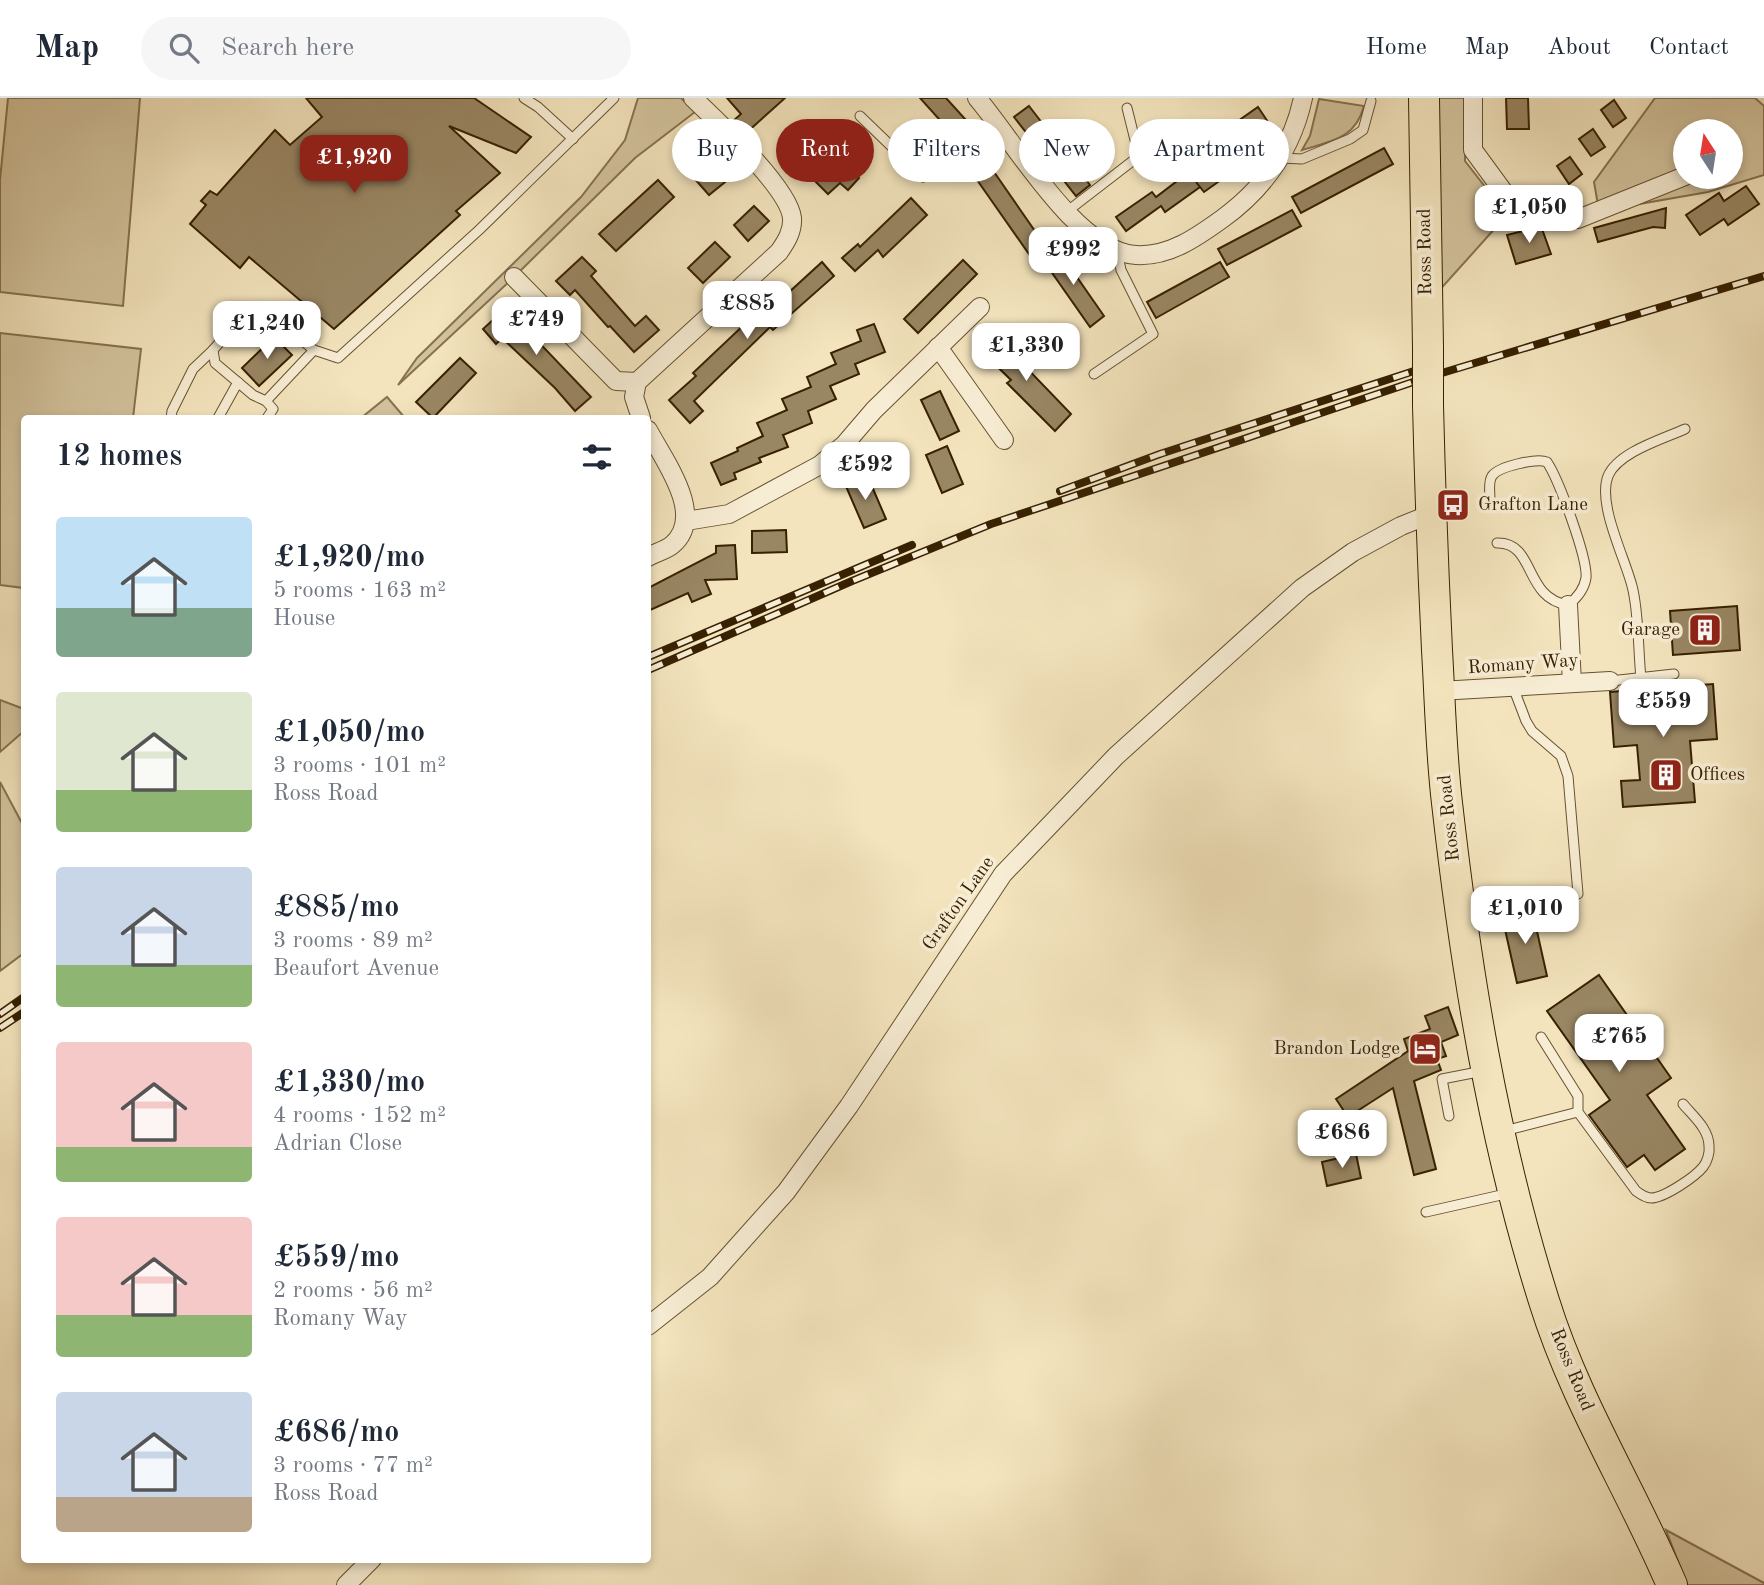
<!DOCTYPE html>
<html lang="en">
<head>
<meta charset="utf-8">
<style>
	:root { --surface:#fff; --page:#f6f6f7; --text:#1f2937; --muted:#747a83; --line:#e0e1e3; --accent:#8f2418 }
	body { margin:0; font-family:"Old Standard TT",serif; background:var(--page); color:var(--text); height:100vh; display:flex; flex-direction:column; font-size:26px; white-space:nowrap }
	* { box-sizing:border-box; margin:0 }
	p { font-size:23px; color:var(--muted) }
	.icon { flex:none; width:38px; height:38px; fill:none; stroke:currentColor; stroke-width:2; stroke-linecap:round; stroke-linejoin:round }
	.map { position:relative; flex:1; overflow:hidden }
	.panel { position:absolute; left:21px; top:317px; width:630px; height:1148px; display:flex; flex-direction:column; background:var(--surface); border-radius:7px; box-shadow:0 4px 10px #0003 }
	.panel>* { flex:none }
	.hud { position:absolute; left:672px; top:21px; width:665px; height:63px; display:flex; gap:14px }
	.needle { width:46px; rotate:348deg }
	.buttons { position:absolute; left:1673px; top:21px; display:grid; gap:14px }
	.buttons a { display:grid; place-items:center; width:70px; height:70px; border-radius:50%; background:var(--surface); box-shadow:0 4px 10px #0003; font-size:35px }
	.price { position:absolute; translate:-50% -60px; padding:0 16px; border-radius:14px; background:#fff; color:#222; font-size:23px; line-height:46px; filter:drop-shadow(0 2px 4px #0008) }
	.price::after { content:''; position:absolute; left:50%; top:42px; width:21px; height:16px; margin-left:-10px; background:inherit; clip-path:polygon(0 0,100% 0,50% 100%) }
	.price.active { background:var(--accent); color:#fff }
	ul { padding:0; list-style:none }
	li { display:flex; align-items:center; gap:21px; height:175px; padding:0 35px }
	li span { display:grid; place-items:center; flex:none; width:196px; height:140px; border-radius:7px; color:#555 }
	li>.icon { margin-inline-start:auto }
	span .icon { width:84px; height:84px; fill:#fffc; stroke-width:1 }
	li b { font-size:30px }
	h2 { display:flex; justify-content:space-between; align-items:center; height:84px; padding:0 35px; font-size:30px }
	.pill { padding:0 24px; border-radius:32px; background:var(--surface); box-shadow:0 4px 10px #0003; font-size:24px; line-height:63px }
	.pill.active { background:var(--accent); color:#fff }
	header { display:flex; align-items:center; gap:42px; box-sizing:border-box; height:98px; padding:0 35px; background:var(--surface); border-bottom:2px solid var(--line) }
	header strong { font-size:33px }
	nav { display:flex; gap:38px; margin-inline-start:auto; font-size:24px }
	.search { width:490px; height:63px; background:var(--page); display:flex; align-items:center; gap:18px; box-sizing:border-box; padding:0 24px; border-radius:38px; color:var(--muted); font-size:26px }
	.map>svg:first-child { display:block }
	.green { fill:#d3c39d; stroke:#86724f; stroke-width:2; fill-rule:evenodd }
	.building { fill:#998663; stroke:#382101; stroke-width:2 }
	.lines { fill:none; stroke-linecap:round; stroke-linejoin:round }
	.service-casing { stroke:#675230; stroke-width:11 }
	.minor-casing { stroke:#675230; stroke-width:20 }
	.trunk-casing { stroke:#382101; stroke-width:32 }
	.service { stroke:#f7edd4; stroke-width:9 }
	.minor { stroke:#f7edd4; stroke-width:18 }
	.trunk { stroke:#f3e4bd; stroke-width:30 }
	.rail-casing { stroke:#382101; stroke-width:8 }
	.rail { stroke:#f7edd4; stroke-width:5; stroke-dasharray:16; stroke-linecap:butt }
	.trunk-bridge-casing { stroke:#382101; stroke-width:32; stroke-linecap:butt }
	.trunk-bridge { stroke:#f3e4bd; stroke-width:30 }
	.labels { text-anchor:middle; dominant-baseline:central; stroke-width:7; stroke-linejoin:round; paint-order:stroke }
	.street-label { font-size:19px; fill:#382101; stroke:#f7edd4 }
	.poi-label { font-size:19px; fill:#382101; stroke:#f7edd4; text-anchor:start }
</style>
</head>
<body>
<header>
<strong>Map</strong>
<div class="search"><svg class="icon" aria-label="search" viewBox="0 0 24 24"><circle cx="10" cy="10" r="6"/><path d="M15 15l6 6"/></svg>Search here</div>
<nav><a>Home</a><a>Map</a><a>About</a><a>Contact</a></nav>
</header>
<div class="map">
<svg width="1764" height="1487" viewBox="0 0 1764 1487">
	<rect width="100%" height="100%" fill="#f3e4bd"/>
	<filter id="stains"><feTurbulence type="fractalNoise" baseFrequency=".00286" numOctaves="4"/><feColorMatrix values="0 0 0 0 .2 0 0 0 0 .09 0 0 0 0 .02 0 0 0 .5 -.17"/></filter>
	<radialGradient id="worn" r=".72"><stop offset=".6" stop-color="#630" stop-opacity="0"/><stop offset="1" stop-color="#630" stop-opacity=".3"/></radialGradient>
	<g class="green">
		<path d="M8 0H140L123 208 0 194V82Z"/>
		<path d="M638 0H681L695 14 635 60 513 180 398 287 417 260 581 99 625 42Z"/>
		<path d="M1434 0H1465V63L1507 117 1437 195Z"/>
		<path d="M1655 0H1755L1764 8V77L1708 94 1599 113 1594 84ZM1685 33H1731V79H1685Z"/>
		<path d="M1319 1 1364 8C1355 41 1332 43 1302 52L1310 38Z"/>
		<path d="M0 235 141 251 133 320H24V490L0 487Z"/>
		<path d="M387 299 405 320H361Z"/>
		<path d="M0 602 24 611V633L0 654Z"/>
		<path d="M0 684 24 729V855L0 873Z"/>
		<path d="M1666 1432 1764 1485V1487H1687Z"/>
	</g>
	<g class="building">
		<path d="M306 0H474L531 39 516 55 449 28 500 75 456 113 460 117 334 231 249 159 240 170 190 126 206 107 201 103 210 93 217 97 275 32 290 47 322 19Z"/>
		<path d="M727 0H785L745 36 733 23 741 16Z"/>
		<path d="M920 0H946L965 21 947 30Z"/>
		<path d="M1506 0H1528L1529 31H1507Z"/>
		<path d="M1614 2 1626 20 1613 29 1601 12Z"/>
		<path d="M1029 8 1090 87 1076 98 1014 19Z"/>
		<path d="M1258 9 1268 24 1251 37 1257 46 1238 59 1228 44 1244 33 1238 23Z"/>
		<path d="M812 31 830 49 828 51 859 80 848 92 840 85 828 96 787 55Z"/>
		<path d="M1593 31 1605 49 1591 58 1579 41Z"/>
		<path d="M976 48 1046 149 1031 159 961 59Z"/>
		<path d="M1384 50 1393 66 1301 115 1292 99Z"/>
		<path d="M1228 53 1239 69 1204 94 1196 84 1200 89 1165 114 1161 108 1126 133 1116 119 1152 94 1156 99 1189 74 1192 78Z"/>
		<path d="M703 58 725 84 709 97 687 72Z"/>
		<path d="M1570 59 1582 76 1569 86 1557 68Z"/>
		<path d="M658 82 674 99 616 153 599 136Z"/>
		<path d="M1746 88 1759 106 1728 127 1724 121 1700 137 1686 117 1719 95 1724 103Z"/>
		<path d="M911 100 927 117 883 159 878 152 855 173 842 160 858 146 860 149Z"/>
		<path d="M754 108 769 123 748 143 734 127Z"/>
		<path d="M1666 110 1665 130 1653 129 1598 144 1594 130Z"/>
		<path d="M1292 112 1301 128 1227 167 1218 151Z"/>
		<path d="M1531 131H1542L1551 156 1516 166 1507 137Z"/>
		<path d="M715 144 730 159 703 185 688 170Z"/>
		<path d="M1056 149 1104 218 1090 229 1041 159Z"/>
		<path d="M582 159 596 173 591 178 635 228 646 218 659 232 634 254 610 228 608 229 575 192 570 197 556 183Z"/>
		<path d="M963 162 977 176 918 235 904 221Z"/>
		<path d="M822 164 834 178 773 232 770 229 694 303 703 313 690 325 669 302 696 278 693 275 749 222 752 224 785 194 787 196Z"/>
		<path d="M1220 164 1229 179 1156 220 1147 204Z"/>
		<path d="M506 210 591 299 575 313 555 290 502 240 496 246 483 231Z"/>
		<path d="M874 226 885 254 855 266 859 276 830 288 836 301 808 313 812 325 783 337 788 349 759 360 761 364 734 375 736 381 721 387 711 365 738 353 737 350 763 338 757 325 787 312 782 301 811 289 807 279 836 266 831 255 861 243 857 232Z"/>
		<path d="M994 236 1071 316 1055 333 1007 285 1011 282 979 251Z"/>
		<path d="M274 239 292 257 259 288 242 270Z"/>
		<path d="M460 260 476 275 433 320 416 304Z"/>
		<path d="M940 293 959 333 940 342 921 302Z"/>
		<path d="M947 348 963 386 942 395 926 357Z"/>
		<path d="M867 377 886 421 864 430 845 386Z"/>
		<path d="M786 432 787 454 752 455V433Z"/>
		<path d="M735 447 737 481 705 482 711 496 692 504 688 495 648 513V490L716 455V448Z"/>
		<path d="M1737 508 1740 552 1673 557 1670 513Z"/>
		<path d="M1713 586 1717 641 1690 643 1695 704 1623 709 1621 683 1640 682 1637 647 1614 649 1610 594Z"/>
		<path d="M1532 811 1547 878 1517 885 1502 818Z"/>
		<path d="M1599 877 1671 980 1647 997 1685 1051 1655 1072 1644 1057 1627 1069 1589 1017 1610 1002 1547 913Z"/>
		<path d="M1448 909 1458 937 1441 944 1446 958 1437 961 1441 972 1414 983 1436 1071 1414 1077 1393 990 1348 1019 1336 1001 1408 953 1404 941 1430 931 1425 918Z"/>
		<path d="M1356 1056 1361 1080 1327 1088 1322 1064Z"/>
	</g>
	<g class="lines">
		<defs>
			<g id="service">
				<path d="M524 0 538 9 573 41"/>
				<path d="M860 18 923 79 997 24"/>
				<path d="M1281 60 1302 61 1350 41 1363 32 1371 3"/>
				<path d="M1065 115 1139 58 1127 10"/>
				<path d="M314 252 266 303 253 297 215 265 213 252 228 235 253 215H268L314 252 338 260 479 132 614 0"/>
				<path d="M1094 276 1153 236 1121 172 1117 153"/>
				<path d="M266 303 273 311 267 320"/>
				<path d="M171 320 172 313 193 271 213 252"/>
				<path d="M218 320 238 284"/>
				<path d="M1490 401C1490 394 1488 384 1492 378 1499 368 1537 360 1547 364 1559 382 1588 461 1586 480 1584 492 1577 500 1568 507 1523 500 1536 444 1497 445"/>
				<path d="M1641 580C1638 552 1639 514 1632 488 1625 460 1597 406 1608 378 1618 354 1663 341 1685 331"/>
				<path d="M1610 583 1674 576"/>
				<path d="M1513 589 1526 623 1532 633 1561 658 1568 678 1578 796"/>
				<path d="M1541 939 1578 998V1014L1636 1093C1640 1096 1645 1100 1651 1100 1664 1100 1695 1079 1703 1069 1707 1064 1710 1055 1709 1048 1709 1031 1693 1018 1683 1006"/>
				<path d="M1449 1018 1442 981 1483 973"/>
				<path d="M1504 1033 1578 1014"/>
				<path d="M1426 1114 1510 1095"/>
			</g>
			<g id="minor">
				<path d="M977 0C1014 43 1077 154 1136 157 1169 159 1197 139 1222 121 1265 90 1292 51 1303 0"/>
				<path d="M1473 0V52L1522 119 1578 121 1685 78"/>
				<path d="M514 179 616 283 637 284"/>
				<path d="M938 249 1004 342"/>
				<path d="M641 320 634 299 637 284 779 154C786 144 793 133 792 120 789 90 717 23 693 0"/>
				<path d="M648 332C663 361 707 418 672 447 666 452 655 455 648 459"/>
				<path d="M686 423 729 416 820 367 844 347 874 312 980 209"/>
				<path d="M1568 507 1572 585"/>
				<path d="M1439 593 1610 583"/>
				<path d="M648 1228 710 1179 786 1094 849 1008 1003 776 1116 658 1302 490 1353 454 1401 428 1431 416"/>
				<path d="M346 1487 372 1461"/>
			</g>
			<g id="trunk">
				<path d="M1424 0 1428 250"/>
				<path d="M1428 307C1430 389 1433 470 1437 552 1440 603 1441 654 1447 705 1466 873 1493 1041 1544 1203 1575 1303 1631 1391 1672 1487"/>
			</g>
		</defs>
		<use href="#service" class="service-casing"/>
		<use href="#minor" class="minor-casing"/>
		<use href="#trunk" class="trunk-casing"/>
		<use href="#service" class="service"/>
		<use href="#minor" class="minor"/>
		<use href="#trunk" class="trunk"/>
		<defs>
			<g id="rail">
				<path d="M1060 393 1160 356 1414 273"/>
				<path d="M648 559 912 447"/>
				<path d="M648 572 852 483 991 426 1422 281 1764 178"/>
				<path d="M0 916 24 899"/>
				<path d="M0 930 24 914"/>
			</g>
		</defs>
		<use href="#rail" class="rail-casing"/>
		<use href="#rail" class="rail"/>
		<defs>
			<path id="trunk-bridge" d="M1428 250V307"/>
		</defs>
		<use href="#trunk-bridge" class="trunk-bridge-casing"/>
		<use href="#trunk-bridge" class="trunk-bridge"/>
	</g>
	<defs>
		<symbol id="bus-square" viewBox="-11 -11 22 22"><rect x="-9" y="-9" width="18" height="18" rx="4" fill="#8f2418" stroke="#f7edd4"/><path d="M-5-6H5V4H4V6H2V4H-2V6H-4V4H-5ZM-3.5-4V0h7V-4ZM-3.5 1.2v1.5H-2V1.2ZM2 1.2v1.5H3.5V1.2Z" fill="#fff"/></symbol>
		<symbol id="building-square" viewBox="-11 -11 22 22"><rect x="-9" y="-9" width="18" height="18" rx="4" fill="#8f2418" stroke="#f7edd4"/><path d="M-4-6H4V6H1V3H-1V6H-4ZM-2.5-4.3h1.7v1.8h-1.7ZM.8-4.3h1.7v1.8H.8ZM-2.5-1h1.7V.8h-1.7ZM.8-1h1.7V.8H.8Z" fill="#fff"/></symbol>
		<symbol id="hotel-square" viewBox="-11 -11 22 22"><rect x="-9" y="-9" width="18" height="18" rx="4" fill="#8f2418" stroke="#f7edd4"/><path d="M-6-4.5h1.5V1H6V5H4.5V3h-9V5H-6ZM-4 0a1.8 1.8 0 1 1 3.6 0ZM.5 0V-2.5h3Q6-2.5 6 0Z" fill="#fff"/></symbol>
	</defs>
	<g fill-rule="evenodd">
		<use href="#bus-square" x="1434" y="388" width="38" height="38"/>
		<use href="#building-square" x="1686" y="513" width="38" height="38"/>
		<use href="#building-square" x="1647" y="658" width="38" height="38"/>
		<use href="#hotel-square" x="1406" y="932" width="38" height="38"/>
	</g>
	<g class="labels">
		<g class="street-label">
			<text transform="translate(1426 154) rotate(-91)">Ross Road</text>
			<text transform="translate(1523 567) rotate(-4)">Romany Way</text>
			<text transform="translate(1450 720) rotate(-96)">Ross Road</text>
			<text transform="translate(959 806) rotate(-55)">Grafton Lane</text>
			<text transform="translate(1571 1272) rotate(68)">Ross Road</text>
		</g>
		<g class="poi-label">
			<text x="1478" y="407">Grafton Lane</text>
			<text x="1680" y="532" text-anchor="end">Garage</text>
			<text x="1690" y="677">Offices</text>
			<text x="1400" y="951" text-anchor="end">Brandon Lodge</text>
		</g>
	</g>
	<rect width="100%" height="100%" filter="url(#stains)"/>
	<rect width="100%" height="100%" fill="url(#worn)"/>
</svg>
<div class="buttons">
<a><svg class="needle" viewBox="-14 -14 28 28"><path d="M0-13l5 13h-10z" fill="#e53935"/><path d="M0 13l5-13h-10z" fill="#747a83"/></svg></a>
</div>
<b class="price active" style="left:354px;top:97px">£1,920</b>
<b class="price" style="left:1529px;top:147px">£1,050</b>
<b class="price" style="left:1073px;top:189px">£992</b>
<b class="price" style="left:747px;top:243px">£885</b>
<b class="price" style="left:536px;top:259px">£749</b>
<b class="price" style="left:267px;top:263px">£1,240</b>
<b class="price" style="left:1026px;top:285px">£1,330</b>
<b class="price" style="left:865px;top:404px">£592</b>
<b class="price" style="left:1663px;top:641px">£559</b>
<b class="price" style="left:1525px;top:848px">£1,010</b>
<b class="price" style="left:1619px;top:976px">£765</b>
<b class="price" style="left:1342px;top:1072px">£686</b>
<div class="hud">
<a class="pill">Buy</a>
<a class="pill active">Rent</a>
<a class="pill">Filters</a>
<a class="pill">New</a>
<a class="pill">Apartment</a>
</div>
<section class="panel">
<h2>12 homes<svg class="icon" aria-label="filters" viewBox="0 0 24 24"><path d="M4 7h16M4 17h16"/><circle cx="9" cy="7" r="2"/><circle cx="15" cy="17" r="2"/></svg></h2>
<ul>
<li><span style="background:linear-gradient(#bfe0f5 65%,#7fa58c 0)"><svg class="icon" aria-label="home" viewBox="0 0 24 24"><path d="M3 11l9-7 9 7M6 9v11h12V9"/></svg></span><div><b>£1,920/mo</b><p>5 rooms · 163 m²</p><p>House</p></div></li>
<li><span style="background:linear-gradient(#dfe7d0 70%,#8fb573 0)"><svg class="icon" aria-label="home" viewBox="0 0 24 24"><path d="M3 11l9-7 9 7M6 9v11h12V9"/></svg></span><div><b>£1,050/mo</b><p>3 rooms · 101 m²</p><p>Ross Road</p></div></li>
<li><span style="background:linear-gradient(#c9d6e8 70%,#8fb573 0)"><svg class="icon" aria-label="home" viewBox="0 0 24 24"><path d="M3 11l9-7 9 7M6 9v11h12V9"/></svg></span><div><b>£885/mo</b><p>3 rooms · 89 m²</p><p>Beaufort Avenue</p></div></li>
<li><span style="background:linear-gradient(#f6c9c9 75%,#8fb573 0)"><svg class="icon" aria-label="home" viewBox="0 0 24 24"><path d="M3 11l9-7 9 7M6 9v11h12V9"/></svg></span><div><b>£1,330/mo</b><p>4 rooms · 152 m²</p><p>Adrian Close</p></div></li>
<li><span style="background:linear-gradient(#f6c9c9 70%,#8fb573 0)"><svg class="icon" aria-label="home" viewBox="0 0 24 24"><path d="M3 11l9-7 9 7M6 9v11h12V9"/></svg></span><div><b>£559/mo</b><p>2 rooms · 56 m²</p><p>Romany Way</p></div></li>
<li><span style="background:linear-gradient(#c9d6e8 75%,#b9a48a 0)"><svg class="icon" aria-label="home" viewBox="0 0 24 24"><path d="M3 11l9-7 9 7M6 9v11h12V9"/></svg></span><div><b>£686/mo</b><p>3 rooms · 77 m²</p><p>Ross Road</p></div></li>
</ul>
</section>
</div>
</body>
</html>
